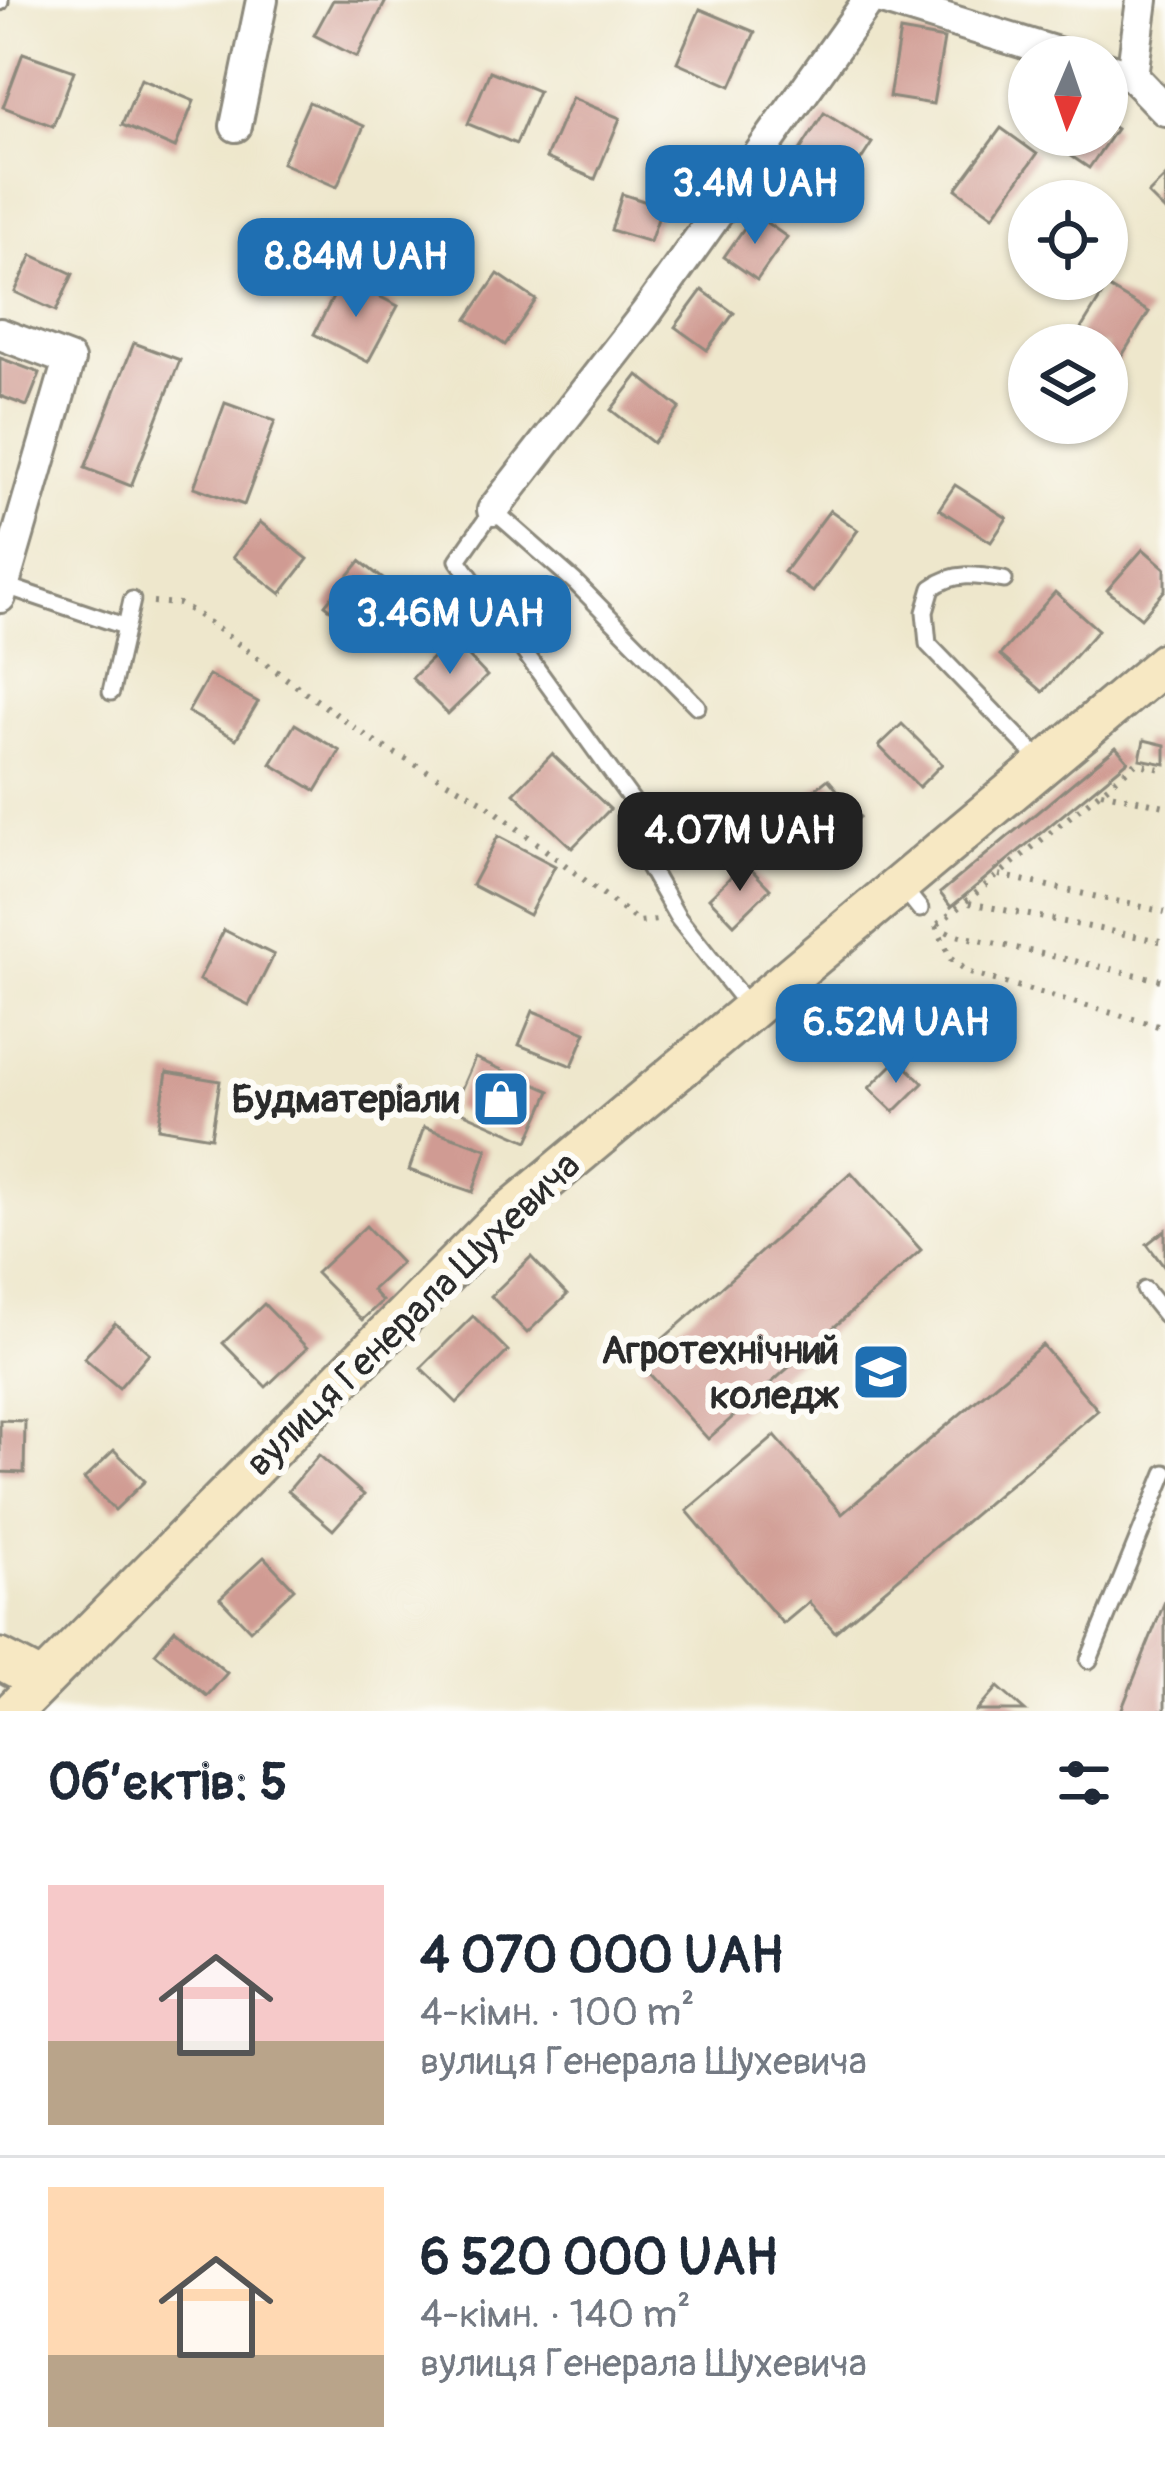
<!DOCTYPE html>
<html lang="uk">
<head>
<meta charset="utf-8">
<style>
	:root { --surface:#fff; --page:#f6f6f7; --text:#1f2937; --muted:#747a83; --line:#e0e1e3; --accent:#1f6fb2 }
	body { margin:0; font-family:Pangolin,sans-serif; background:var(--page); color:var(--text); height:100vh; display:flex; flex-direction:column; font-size:45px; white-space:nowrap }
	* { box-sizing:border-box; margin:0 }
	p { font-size:39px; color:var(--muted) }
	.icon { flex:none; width:66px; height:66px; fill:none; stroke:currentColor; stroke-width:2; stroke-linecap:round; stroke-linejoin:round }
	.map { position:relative; height:1711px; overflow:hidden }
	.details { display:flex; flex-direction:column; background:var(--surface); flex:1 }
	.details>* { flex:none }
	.needle { width:78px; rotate:182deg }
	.fabs { position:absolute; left:1008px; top:36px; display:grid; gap:24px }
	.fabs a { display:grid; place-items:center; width:120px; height:120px; border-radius:50%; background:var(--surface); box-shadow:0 3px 9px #0004; font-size:60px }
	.price { position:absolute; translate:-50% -102px; padding:0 27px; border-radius:24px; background:var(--accent); color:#fff; font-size:39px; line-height:78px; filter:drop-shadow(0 3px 6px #0008) }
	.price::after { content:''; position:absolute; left:50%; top:72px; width:36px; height:27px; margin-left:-18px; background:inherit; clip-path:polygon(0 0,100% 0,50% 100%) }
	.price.active { background:#222; color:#fff }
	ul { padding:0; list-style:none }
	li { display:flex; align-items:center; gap:36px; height:300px; padding:0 48px }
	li+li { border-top:3px solid var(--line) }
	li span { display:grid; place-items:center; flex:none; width:336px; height:240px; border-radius:0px; color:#555 }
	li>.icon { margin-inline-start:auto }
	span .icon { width:144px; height:144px; fill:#fffc; stroke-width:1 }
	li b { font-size:51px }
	h2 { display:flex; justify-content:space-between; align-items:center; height:144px; padding:0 48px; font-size:51px }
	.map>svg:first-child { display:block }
	.building { fill:#d09b93 }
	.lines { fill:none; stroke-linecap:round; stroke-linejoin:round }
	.lane-casing { stroke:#8c897c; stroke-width:21 }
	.street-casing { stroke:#8c897c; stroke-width:36 }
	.secondary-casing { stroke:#8c897c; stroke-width:45 }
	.path { stroke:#8c897c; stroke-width:6; stroke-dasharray:3 9; stroke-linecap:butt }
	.lane { stroke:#fff; stroke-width:15 }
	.street { stroke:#fff; stroke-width:30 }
	.secondary { stroke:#f7e8c3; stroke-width:39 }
	.labels { text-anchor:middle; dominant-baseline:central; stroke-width:12; stroke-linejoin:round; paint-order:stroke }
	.poi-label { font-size:39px; font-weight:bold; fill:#2b2b2b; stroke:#fdfcf7; text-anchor:end }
	.street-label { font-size:39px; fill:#2b2b2b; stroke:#fdfcf7 }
</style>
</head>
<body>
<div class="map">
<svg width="1165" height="1711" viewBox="0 0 1165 1711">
	<rect width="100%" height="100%" fill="#fdfcf7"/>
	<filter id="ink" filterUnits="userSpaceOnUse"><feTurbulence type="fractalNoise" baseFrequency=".00833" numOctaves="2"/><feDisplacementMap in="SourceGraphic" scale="24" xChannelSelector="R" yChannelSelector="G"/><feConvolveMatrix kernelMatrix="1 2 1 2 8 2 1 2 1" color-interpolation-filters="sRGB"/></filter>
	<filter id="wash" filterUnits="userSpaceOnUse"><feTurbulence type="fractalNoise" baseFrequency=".004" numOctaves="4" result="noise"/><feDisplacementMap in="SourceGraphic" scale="48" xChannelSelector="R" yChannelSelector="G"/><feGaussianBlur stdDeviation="2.7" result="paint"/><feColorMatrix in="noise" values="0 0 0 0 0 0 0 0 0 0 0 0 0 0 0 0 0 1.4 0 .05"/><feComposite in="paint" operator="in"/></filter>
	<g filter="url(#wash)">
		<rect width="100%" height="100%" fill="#eee7cc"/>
		<g id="blocks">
			<g class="building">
				<path d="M333 0 386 1 357 57 314 35Z"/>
				<path d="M700 9 755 32 731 86 677 62Z"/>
				<path d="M900 31 944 39 933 104 889 97Z"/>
				<path d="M23 53 74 71 53 126 3 107Z"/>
				<path d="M490 71 538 91 516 144 468 124Z"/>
				<path d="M141 79 194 101 175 148 122 125Z"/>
				<path d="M572 98 620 118 595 179 546 158Z"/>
				<path d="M309 102 364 126 337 187 282 163Z"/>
				<path d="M824 113 872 143 842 189 795 158Z"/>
				<path d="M1107 123 1116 129 1089 168 1052 143 1057 135H1107Z"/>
				<path d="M1001 128 1037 154 993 216 956 189Z"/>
				<path d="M1165 177V211L1148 194Z"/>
				<path d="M622 194 662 207 650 242 611 230Z"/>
				<path d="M754 214 787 237 757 280 724 257Z"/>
				<path d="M32 255 73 274 56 311 15 292Z"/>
				<path d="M498 274 536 300 505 345 467 319Z"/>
				<path d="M343 278 398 306 368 362 314 334Z"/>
				<path d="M1107 287 1149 312 1107 380V345H1071Z"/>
				<path d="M702 290 734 313 707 350 675 327Z"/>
				<path d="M134 343 180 360 131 486 85 468Z"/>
				<path d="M0 358 40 373 27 406 0 396Z"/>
				<path d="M638 375 680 408 653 443 611 410Z"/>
				<path d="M225 403 275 421 244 505 194 487Z"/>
				<path d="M955 485 1007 518 991 542 939 509Z"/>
				<path d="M830 510 858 530 813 592 784 572Z"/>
				<path d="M260 522 308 559 281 594 233 557Z"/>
				<path d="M1143 549 1165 568V590L1141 618 1107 590Z"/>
				<path d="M360 561 406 597 371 641 325 605Z"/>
				<path d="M1055 592 1098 630 1043 692 1000 655Z"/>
				<path d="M452 639 487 676 448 714 412 678Z"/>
				<path d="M209 675 258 702 236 739 188 712Z"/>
				<path d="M295 724 340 751 316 791 271 764Z"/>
				<path d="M902 724 942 764 919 787 879 746Z"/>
				<path d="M1144 740 1165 745V764L1140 759Z"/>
				<path d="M1116 747 1128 761 951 907 940 893Z"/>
				<path d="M552 754 610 809 572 848 514 793Z"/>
				<path d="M828 779 860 817 822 848 790 809Z"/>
				<path d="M498 836 555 866 529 915 472 885Z"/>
				<path d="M745 863 770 889 734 924 709 898Z"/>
				<path d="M224 930 274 955 249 1005 199 980Z"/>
				<path d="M835 1004 851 1024 817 1052 801 1033Z"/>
				<path d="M533 1011 586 1032 572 1066 519 1045Z"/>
				<path d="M475 1058 550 1091 528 1141 453 1108Z"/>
				<path d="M898 1059 923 1083 894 1112 869 1088Z"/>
				<path d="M167 1072 220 1081 211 1137 158 1128Z"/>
				<path d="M424 1127 487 1149 473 1192 409 1170Z"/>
				<path d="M851 1172 921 1250 708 1439 638 1361Z"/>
				<path d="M366 1226 401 1263 372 1290 382 1301 362 1320 316 1273Z"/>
				<path d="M1165 1230V1268L1147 1244Z"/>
				<path d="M531 1257 567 1295 527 1333 491 1296Z"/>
				<path d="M264 1304 307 1348 266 1387 223 1343Z"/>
				<path d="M473 1316 508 1351 457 1403 421 1368Z"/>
				<path d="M115 1323 149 1353 119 1388 84 1358Z"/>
				<path d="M1042 1345 1098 1410 835 1632 809 1602 783 1624 687 1511 775 1436 842 1514Z"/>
				<path d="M0 1420 25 1421 24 1473 0 1472Z"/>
				<path d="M114 1450 145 1481 115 1510 84 1479Z"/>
				<path d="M319 1455 364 1495 333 1530 288 1491Z"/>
				<path d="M264 1557 294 1589 250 1630 220 1598Z"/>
				<path d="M1165 1601V1711H1121Z"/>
				<path d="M175 1629 227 1673 207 1696 155 1653Z"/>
				<path d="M998 1687 1025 1711H977Z"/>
			</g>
		</g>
	</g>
	<g filter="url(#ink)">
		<use href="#blocks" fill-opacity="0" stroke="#8c897c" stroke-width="3"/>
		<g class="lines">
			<defs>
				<g id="lane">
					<path d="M0 2V0"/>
					<path d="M1004 580C977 575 954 571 932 588L925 612 928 644 1041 761"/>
					<path d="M3 585 124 626"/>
					<path d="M111 692 132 600"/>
					<path d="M697 706 575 582 493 510 458 560 638 809 633 839 678 918 748 1006"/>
					<path d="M900 884 920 909"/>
					<path d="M1145 1290 1165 1315"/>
					<path d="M1089 1660 1165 1473"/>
				</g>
				<g id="street">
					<path d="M885 0 1070 57"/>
					<path d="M1107 68 1132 76 1165 110"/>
					<path d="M1132 76 1142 0"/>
					<path d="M236 126 262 0"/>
					<path d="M0 334 69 360 0 597"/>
					<path d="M493 510 647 312 869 0"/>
				</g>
				<g id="secondary">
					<path d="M0 1659 42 1681"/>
					<path d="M13 1711 496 1223 1165 663"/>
				</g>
			</defs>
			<use href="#lane" class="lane-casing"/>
			<use href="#street" class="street-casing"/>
			<use href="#secondary" class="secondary-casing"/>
			<g class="path">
				<path d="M153 602 179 604 194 612 376 743 482 801 639 922 657 920"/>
				<path d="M1101 792 1165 806"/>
				<path d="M999 875 1165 912"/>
				<path d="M969 903 1165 942"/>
				<path d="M938 924 1136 763 1165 770"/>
				<path d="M936 926 951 959 970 973 1165 1028"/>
				<path d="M936 926 952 934 1165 981"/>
			</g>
			<use href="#lane" class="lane"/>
			<use href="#street" class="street"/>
			<use href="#secondary" class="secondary"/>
		</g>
	</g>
	<defs>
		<symbol id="shop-square" viewBox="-11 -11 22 22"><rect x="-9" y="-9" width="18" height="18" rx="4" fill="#1f6fb2" stroke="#fdfcf7"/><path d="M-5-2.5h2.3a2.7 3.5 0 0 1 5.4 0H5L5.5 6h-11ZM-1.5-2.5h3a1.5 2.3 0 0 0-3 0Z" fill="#fff"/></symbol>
		<symbol id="university-square" viewBox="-11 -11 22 22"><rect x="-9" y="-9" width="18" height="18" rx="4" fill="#1f6fb2" stroke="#fdfcf7"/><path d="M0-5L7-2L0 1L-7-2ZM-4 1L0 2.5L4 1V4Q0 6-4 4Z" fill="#fff"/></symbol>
	</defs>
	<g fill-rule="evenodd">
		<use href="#shop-square" x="468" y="1066" width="66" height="66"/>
		<use href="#university-square" x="848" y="1339" width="66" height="66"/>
	</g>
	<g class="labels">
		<g class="poi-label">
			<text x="459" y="1099">Будматеріали</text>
			<text x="839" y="1350">Агротехнічний<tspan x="839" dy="45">коледж</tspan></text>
		</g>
		<g class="street-label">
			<text transform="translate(413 1314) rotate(-44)">вулиця Генерала Шухевича</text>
		</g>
	</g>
</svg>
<div class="fabs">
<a><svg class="needle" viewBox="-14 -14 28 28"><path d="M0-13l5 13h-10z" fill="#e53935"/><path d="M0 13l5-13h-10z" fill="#747a83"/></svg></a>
<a><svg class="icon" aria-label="locate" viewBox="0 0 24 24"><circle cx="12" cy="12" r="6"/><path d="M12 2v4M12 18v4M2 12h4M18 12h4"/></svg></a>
<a><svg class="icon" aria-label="layers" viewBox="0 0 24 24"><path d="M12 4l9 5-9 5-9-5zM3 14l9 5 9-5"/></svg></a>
</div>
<b class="price" style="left:755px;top:247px">3.4M UAH</b>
<b class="price" style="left:356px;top:320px">8.84M UAH</b>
<b class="price" style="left:450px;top:677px">3.46M UAH</b>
<b class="price active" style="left:740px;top:894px">4.07M UAH</b>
<b class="price" style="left:896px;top:1086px">6.52M UAH</b>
</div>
<section class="details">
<h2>Об’єктів: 5<svg class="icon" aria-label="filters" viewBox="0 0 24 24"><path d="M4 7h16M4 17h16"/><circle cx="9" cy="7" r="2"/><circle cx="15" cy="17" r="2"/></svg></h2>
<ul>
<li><span style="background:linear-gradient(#f6c9c9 65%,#b9a48a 0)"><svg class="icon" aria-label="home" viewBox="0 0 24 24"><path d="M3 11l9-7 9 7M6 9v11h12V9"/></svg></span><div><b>4 070 000 UAH</b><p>4-кімн. · 100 m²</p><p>вулиця Генерала Шухевича</p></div></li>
<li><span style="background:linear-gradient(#ffd9b3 70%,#b9a48a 0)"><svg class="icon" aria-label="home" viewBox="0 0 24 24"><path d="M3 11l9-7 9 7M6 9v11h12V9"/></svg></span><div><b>6 520 000 UAH</b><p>4-кімн. · 140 m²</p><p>вулиця Генерала Шухевича</p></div></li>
</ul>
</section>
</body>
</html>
